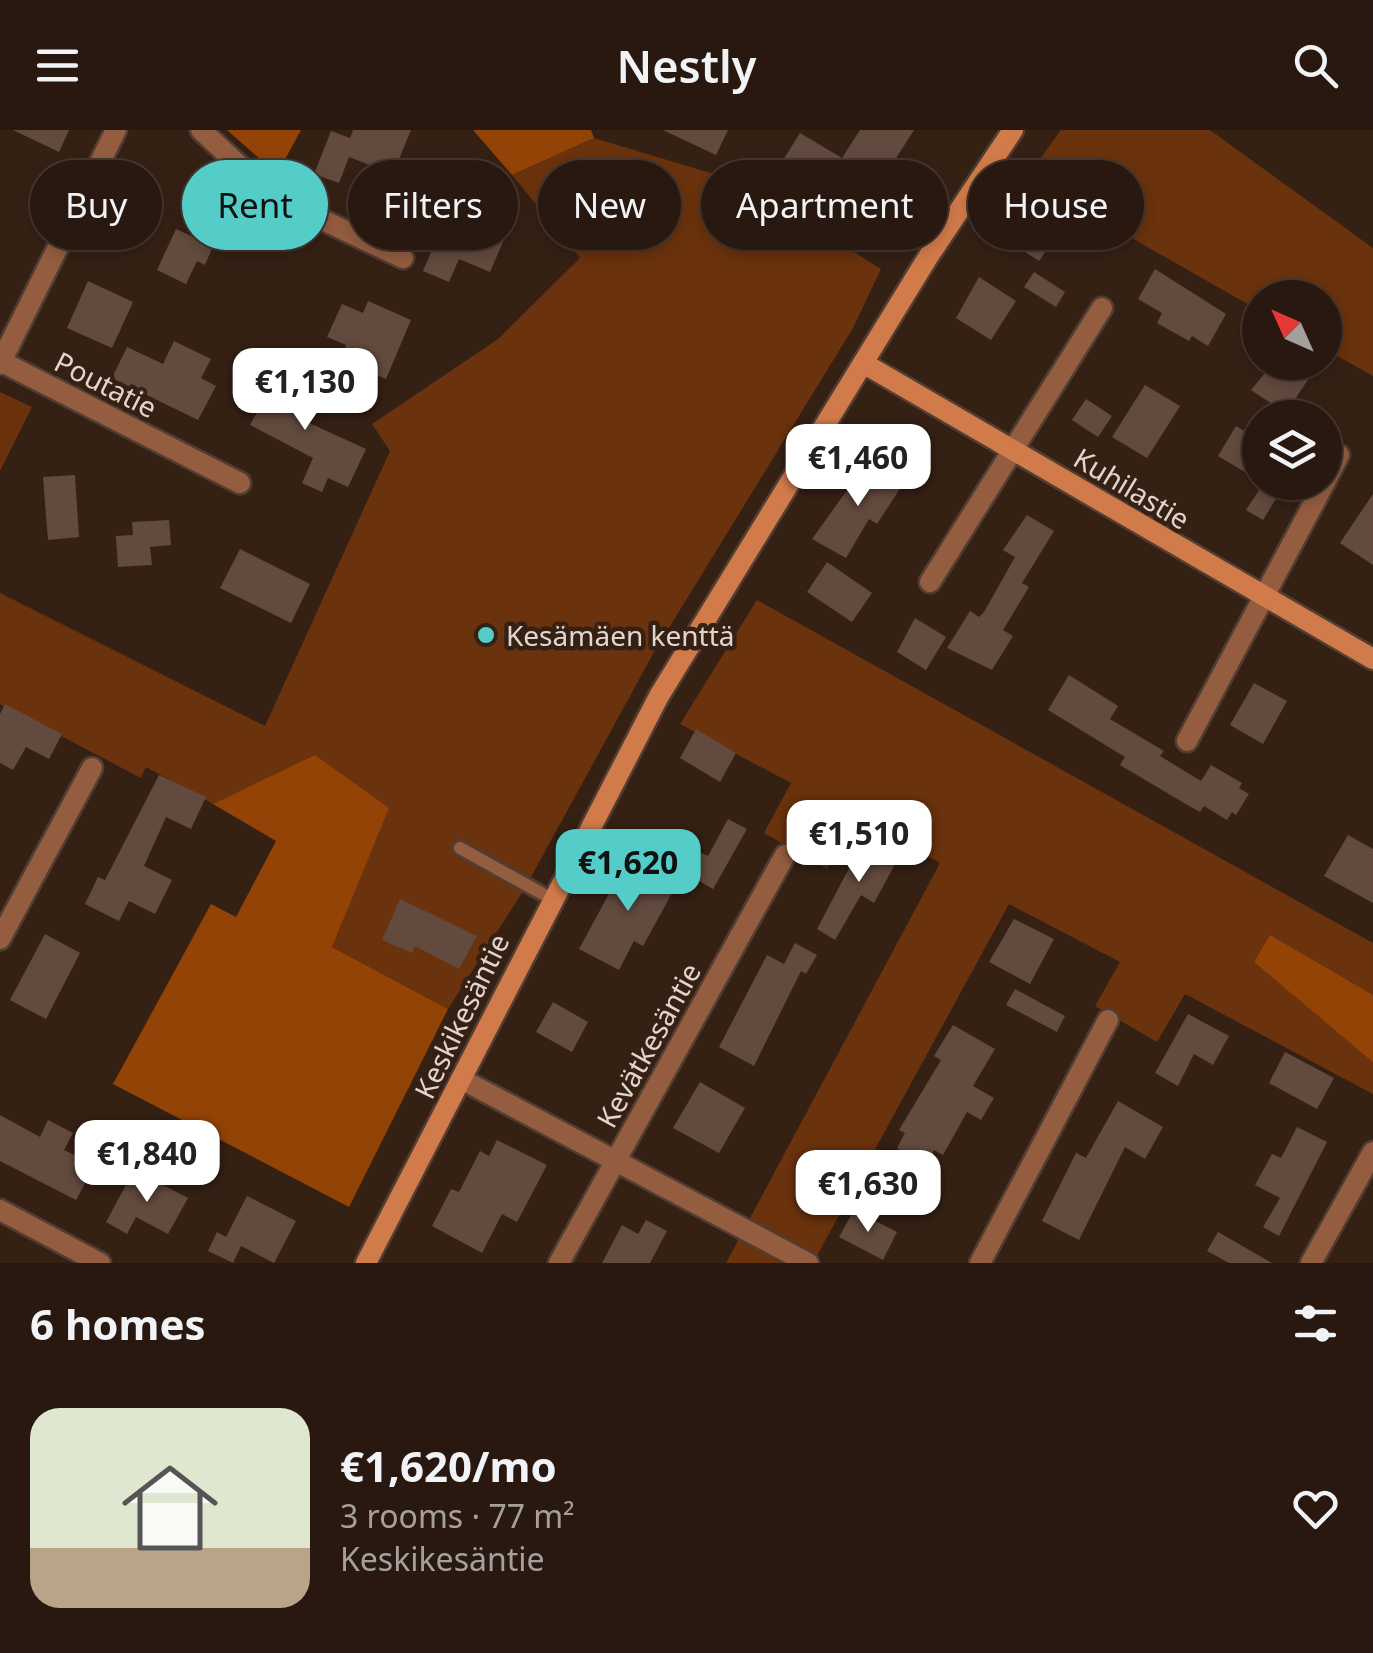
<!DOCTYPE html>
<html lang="en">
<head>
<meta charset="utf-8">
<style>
	:root { --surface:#28180f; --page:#34251d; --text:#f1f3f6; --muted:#a5a09e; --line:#44372f; --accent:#54cdc8 }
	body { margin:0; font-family:"Noto Sans",sans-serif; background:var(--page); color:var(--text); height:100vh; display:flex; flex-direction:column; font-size:38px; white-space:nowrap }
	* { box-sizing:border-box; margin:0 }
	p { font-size:32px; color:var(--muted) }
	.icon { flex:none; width:55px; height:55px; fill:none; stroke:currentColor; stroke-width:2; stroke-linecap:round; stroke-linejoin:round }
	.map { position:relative; height:1133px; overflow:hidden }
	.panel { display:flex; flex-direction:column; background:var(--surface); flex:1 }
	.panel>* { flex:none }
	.hud { position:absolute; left:30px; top:30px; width:1315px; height:90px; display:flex; gap:20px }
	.needle { width:65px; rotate:315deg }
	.tools { position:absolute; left:1242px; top:150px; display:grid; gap:20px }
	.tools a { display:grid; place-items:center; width:100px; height:100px; border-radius:50%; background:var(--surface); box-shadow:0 5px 15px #0003,0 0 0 2px var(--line); font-size:50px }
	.price { position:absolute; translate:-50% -85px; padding:0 22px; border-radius:20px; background:#fff; color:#222; font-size:32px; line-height:65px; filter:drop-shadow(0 2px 5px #0008) }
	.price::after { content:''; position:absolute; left:50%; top:60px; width:30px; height:22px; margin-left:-15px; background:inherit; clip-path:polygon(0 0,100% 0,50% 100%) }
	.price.current { background:var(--accent); color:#111 }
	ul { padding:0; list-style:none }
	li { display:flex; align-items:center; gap:30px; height:250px; padding:0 30px }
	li+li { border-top:2px solid var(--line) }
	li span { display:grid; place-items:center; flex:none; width:280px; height:200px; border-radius:30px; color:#555 }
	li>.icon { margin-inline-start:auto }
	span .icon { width:120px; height:120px; fill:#fffc; stroke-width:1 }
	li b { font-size:42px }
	h2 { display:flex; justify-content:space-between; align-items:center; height:120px; padding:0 30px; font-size:42px }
	.tag { padding:0 35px; border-radius:45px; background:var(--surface); box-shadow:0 5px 15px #0003,0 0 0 2px var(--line); font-size:35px; line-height:90px }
	.tag.current { background:var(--accent); color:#111 }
	header { display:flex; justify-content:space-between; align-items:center; height:130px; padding:0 30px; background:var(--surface); font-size:45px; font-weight:600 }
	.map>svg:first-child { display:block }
	.green { fill:#6a320d }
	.forest { fill:#934306 }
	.building { fill:#634a3e }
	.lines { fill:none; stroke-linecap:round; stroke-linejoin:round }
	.lane-casing { stroke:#513d32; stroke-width:18 }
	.street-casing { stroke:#513d32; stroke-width:25 }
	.secondary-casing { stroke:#513d32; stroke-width:25 }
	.lane { stroke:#945d40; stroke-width:12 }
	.street { stroke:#945d40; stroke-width:20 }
	.secondary { stroke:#d27b4a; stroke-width:20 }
	.poi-dot { fill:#54cdc8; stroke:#352014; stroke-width:4 }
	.labels { text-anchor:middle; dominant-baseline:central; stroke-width:9; stroke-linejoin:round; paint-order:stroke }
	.street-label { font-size:28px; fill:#e3d5cd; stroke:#352014 }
	.poi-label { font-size:28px; fill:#e3d5cd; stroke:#352014; text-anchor:start }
</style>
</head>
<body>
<header><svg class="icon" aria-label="menu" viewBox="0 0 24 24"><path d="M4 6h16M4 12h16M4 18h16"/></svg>Nestly<svg class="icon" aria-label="search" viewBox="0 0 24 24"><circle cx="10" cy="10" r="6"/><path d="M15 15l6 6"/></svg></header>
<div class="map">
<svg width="1373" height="1133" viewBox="0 0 1373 1133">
	<rect width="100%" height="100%" fill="#352014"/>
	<g class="green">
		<path d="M1061 0H1210L1373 118V246L1325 219V168H1260V181L1026 48Z"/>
		<path d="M594 8 744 53 881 139 853 198 653 524 525 758 448 879 332 817 388 678 315 626 213 674 146 637 141 648 0 574V463L265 596 390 321 372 294 498 209 580 128 512 45Z"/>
		<path d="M0 262 32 277 0 341Z"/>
		<path d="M757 470 1373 813V964L1185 864 1157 912 1095 876 1120 832 1009 774 813 1133H726L940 733 855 687 827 739 764 703 791 653 680 594Z"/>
	</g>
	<g class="forest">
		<path d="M227 0H301L277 44Z"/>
		<path d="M473 0H591L594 8 512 45Z"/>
		<path d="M315 625 389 678 332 817 448 879 349 1077 113 954 211 774 236 787 276 711 213 674Z"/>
		<path d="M1270 805 1373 865V932L1254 832Z"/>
	</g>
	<g class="building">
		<path d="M13 0H69L59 22Z"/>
		<path d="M353 0H411L393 44 349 27 339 53 314 44 331 1 350 8Z"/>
		<path d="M663 0H728L716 25Z"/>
		<path d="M860 0H914L875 61 891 72 865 113 796 69 802 59 775 43 800 3 842 28Z"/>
		<path d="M468 61 516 82 490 142 459 129 449 152 423 141 447 85 456 89Z"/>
		<path d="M1032 71 1065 93 1039 131 1007 110Z"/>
		<path d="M176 99 213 116 205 135 197 131 186 154 157 140Z"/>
		<path d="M1155 139 1226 184 1208 216 1192 206 1189 211 1157 193 1162 183 1138 169Z"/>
		<path d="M1034 142 1065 162 1056 177 1024 157Z"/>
		<path d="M979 147 1016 171 991 210 956 188Z"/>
		<path d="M88 151 133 172 112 218 67 198Z"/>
		<path d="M368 171 411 190 386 249 340 230 346 215 327 207 342 174 363 183Z"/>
		<path d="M174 211 211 229 201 248 216 256 198 290 112 248 127 217 163 234Z"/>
		<path d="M1274 232H1305L1315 239 1286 283 1251 260Z"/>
		<path d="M267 238 310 260 296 287 366 319 348 357 328 348 322 362 302 353 313 328 250 295 267 264 256 258Z"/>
		<path d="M1145 255 1180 276 1147 328 1112 307Z"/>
		<path d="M1086 269 1112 286 1098 307 1072 290Z"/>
		<path d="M1236 296 1260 310V351L1218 326Z"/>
		<path d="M868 331 903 354 877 394 869 389 846 428 812 409Z"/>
		<path d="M75 345 79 407 48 410 43 347Z"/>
		<path d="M1261 357 1277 367 1263 390 1246 380Z"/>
		<path d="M1373 364V435L1340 413Z"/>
		<path d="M1027 385 1054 401 1022 453 1029 457 1003 500 1013 506 992 540 947 518 970 481 979 487 984 482 1015 427 1003 420Z"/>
		<path d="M169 390 171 415 150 417 152 435 118 437 116 406 133 405 132 392Z"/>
		<path d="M240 419 310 454 291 493 220 458Z"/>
		<path d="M827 432 872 463 852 492 807 462Z"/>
		<path d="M915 488 946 507 926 540 897 522Z"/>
		<path d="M1069 545 1118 576 1110 589 1164 621 1160 626 1201 651 1211 635 1242 653 1239 658 1249 664 1236 685 1232 682 1227 690 1204 676 1200 682 1184 673 1120 635 1125 627 1048 580Z"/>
		<path d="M1254 553 1287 571 1263 614 1230 595Z"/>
		<path d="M5 574 62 604 49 629 26 617 13 640 0 633V584Z"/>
		<path d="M696 599 736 623 720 652 680 628Z"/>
		<path d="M159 645 206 667 191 699 166 687 144 736 172 750 155 784 129 771 119 791 85 774 98 747 105 750Z"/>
		<path d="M728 689 747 699 713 759 687 744 699 722 708 726Z"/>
		<path d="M1348 705 1373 719V773L1324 746Z"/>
		<path d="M865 708 899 727 874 773 861 765 835 810 817 799Z"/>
		<path d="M629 727 677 754 643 816 634 811 619 840 579 819Z"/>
		<path d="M400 769 477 806 459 839 415 816 412 823 382 810Z"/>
		<path d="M1014 789 1054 809 1030 854 989 832Z"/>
		<path d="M45 804 80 823 46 889 10 870Z"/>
		<path d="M795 813 817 825 806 844 801 841 754 936 719 917 767 825 784 834Z"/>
		<path d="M1015 859 1065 886 1057 902 1006 875Z"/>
		<path d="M553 872 588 892 572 922 536 902Z"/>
		<path d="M1188 884 1229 906 1213 935 1194 924 1178 956 1155 943Z"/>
		<path d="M953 895 995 919 973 956 994 968 981 990 967 982 943 1025 934 1020 925 1036 897 1018 905 1003 899 1000 941 930 934 926Z"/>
		<path d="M1285 922 1334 948 1317 979 1269 953Z"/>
		<path d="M700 952 745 978 719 1023 673 998Z"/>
		<path d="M1118 971 1163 997 1145 1029 1125 1017 1079 1110 1042 1091 1076 1023 1086 1028Z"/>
		<path d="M0 985 40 1007 48 990 73 1003 64 1020 95 1035 76 1070 0 1031Z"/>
		<path d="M1297 997 1327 1012 1279 1106 1263 1097 1280 1068 1255 1055 1272 1024 1281 1028Z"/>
		<path d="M497 1010 547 1035 517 1092 502 1084 482 1123 432 1096 451 1059 459 1062 480 1021 489 1026Z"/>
		<path d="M134 1040 188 1068 168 1104 136 1087 127 1104 106 1092Z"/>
		<path d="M247 1066 296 1091 274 1133 241 1116 233 1133 208 1121 217 1102 226 1107Z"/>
		<path d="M854 1080 897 1102 883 1130 839 1107Z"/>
		<path d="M646 1090 667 1101 650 1133H602L622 1095 638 1104Z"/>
		<path d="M1218 1102 1272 1133H1229L1207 1121Z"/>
	</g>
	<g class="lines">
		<defs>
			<path id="lane" d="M460 718 550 768"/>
			<g id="street">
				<path d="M201 0 272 66 403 128"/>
				<path d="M0 231 240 353"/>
				<path d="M0 234 116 0"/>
				<path d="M1325 352 1339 325"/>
				<path d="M930 452 1102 178"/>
				<path d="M1187 611 1325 352"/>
				<path d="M0 809 92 638"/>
				<path d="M461 949 808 1133"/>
				<path d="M0 1080 100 1133"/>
				<path d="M559 1133 785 725"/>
				<path d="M980 1133 1108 890"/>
				<path d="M1311 1133 1373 1022"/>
			</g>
			<g id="secondary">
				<path d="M863 233 1373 529"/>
				<path d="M366 1133 659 566 928 127 1013 0"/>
			</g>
		</defs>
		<use href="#lane" class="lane-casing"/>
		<use href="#street" class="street-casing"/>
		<use href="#secondary" class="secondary-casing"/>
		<use href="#lane" class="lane"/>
		<use href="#street" class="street"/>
		<use href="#secondary" class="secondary"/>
	</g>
	<circle class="poi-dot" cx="486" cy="505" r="10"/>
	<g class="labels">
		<g class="street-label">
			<text transform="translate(106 254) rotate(27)">Poutatie</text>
			<text transform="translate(1132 358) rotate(31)">Kuhilastie</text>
			<text transform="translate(461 886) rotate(-64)">Keskikesäntie</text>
			<text transform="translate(648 915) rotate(-61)">Kevätkesäntie</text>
		</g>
		<g class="poi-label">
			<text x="506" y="505">Kesämäen kenttä</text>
		</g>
	</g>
</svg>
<div class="tools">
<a><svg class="needle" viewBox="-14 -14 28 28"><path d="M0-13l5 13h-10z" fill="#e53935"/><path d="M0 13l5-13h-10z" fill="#a5a09e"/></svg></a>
<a><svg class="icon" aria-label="layers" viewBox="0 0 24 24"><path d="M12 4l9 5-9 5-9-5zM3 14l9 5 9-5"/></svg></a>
</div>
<b class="price" style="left:305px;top:303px">€1,130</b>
<b class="price" style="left:858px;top:379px">€1,460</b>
<b class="price" style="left:859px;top:755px">€1,510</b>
<b class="price current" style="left:628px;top:784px">€1,620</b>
<b class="price" style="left:147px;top:1075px">€1,840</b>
<b class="price" style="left:868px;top:1105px">€1,630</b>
<div class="hud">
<a class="tag">Buy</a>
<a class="tag current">Rent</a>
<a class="tag">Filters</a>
<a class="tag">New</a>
<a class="tag">Apartment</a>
<a class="tag">House</a>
</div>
</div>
<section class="panel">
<h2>6 homes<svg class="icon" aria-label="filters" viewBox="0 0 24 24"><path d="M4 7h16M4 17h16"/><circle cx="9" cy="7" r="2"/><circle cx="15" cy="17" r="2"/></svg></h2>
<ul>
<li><span style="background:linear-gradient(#dfe7d0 70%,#b9a48a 0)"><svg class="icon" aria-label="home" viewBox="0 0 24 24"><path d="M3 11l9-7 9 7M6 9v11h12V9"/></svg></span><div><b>€1,620/mo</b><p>3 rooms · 77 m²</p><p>Keskikesäntie</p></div><svg class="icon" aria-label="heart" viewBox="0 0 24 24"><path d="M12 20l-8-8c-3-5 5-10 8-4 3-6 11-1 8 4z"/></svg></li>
</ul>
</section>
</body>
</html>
